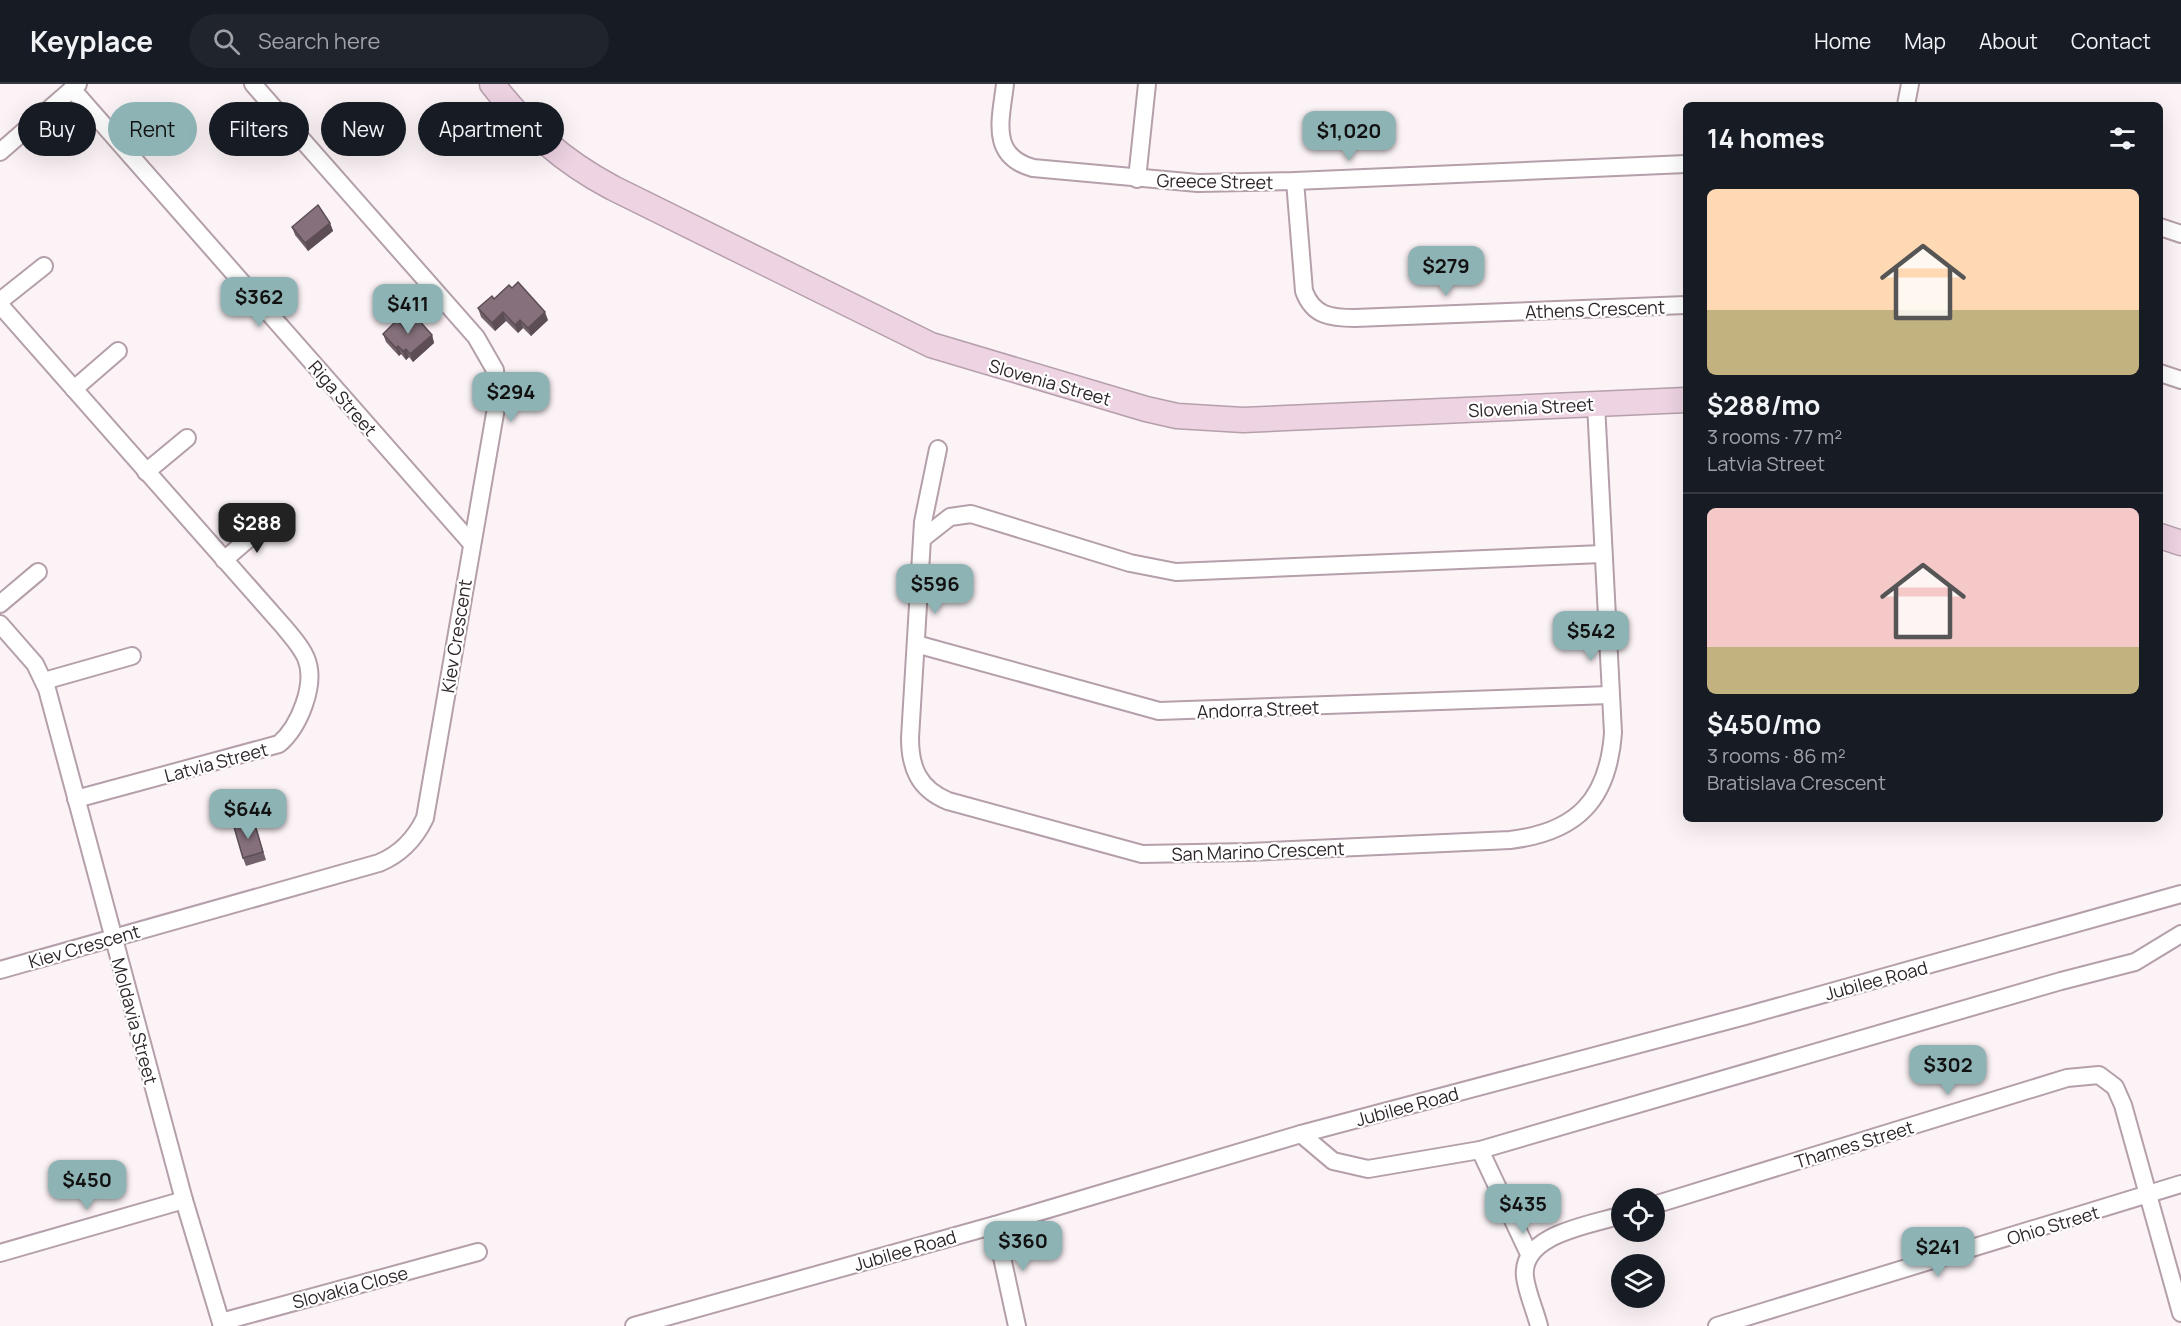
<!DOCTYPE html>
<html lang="en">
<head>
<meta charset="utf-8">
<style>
	:root { --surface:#171b24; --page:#20242c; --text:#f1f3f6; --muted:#9ea1a6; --line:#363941; --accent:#8eb3b4 }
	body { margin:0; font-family:Manrope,sans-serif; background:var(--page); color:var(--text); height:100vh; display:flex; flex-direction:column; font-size:22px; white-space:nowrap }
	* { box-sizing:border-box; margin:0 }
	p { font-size:20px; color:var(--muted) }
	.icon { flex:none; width:33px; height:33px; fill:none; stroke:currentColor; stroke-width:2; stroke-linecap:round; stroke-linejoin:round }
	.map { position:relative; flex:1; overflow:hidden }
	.side { position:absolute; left:1683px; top:18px; width:480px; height:720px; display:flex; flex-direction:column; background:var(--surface); border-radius:9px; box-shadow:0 6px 24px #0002 }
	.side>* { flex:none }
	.top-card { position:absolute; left:18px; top:18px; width:570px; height:54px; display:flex; gap:12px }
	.buttons { position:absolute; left:1611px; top:1104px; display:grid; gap:12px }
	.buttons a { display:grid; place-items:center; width:54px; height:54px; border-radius:50%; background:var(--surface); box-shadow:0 6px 24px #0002; font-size:30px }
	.price { position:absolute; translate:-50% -51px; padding:0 14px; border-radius:12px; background:var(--accent); color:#111; font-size:20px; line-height:39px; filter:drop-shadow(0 2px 3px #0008) }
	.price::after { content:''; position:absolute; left:50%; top:36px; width:18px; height:14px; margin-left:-9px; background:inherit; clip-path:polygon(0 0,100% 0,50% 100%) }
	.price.current { background:#222; color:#fff }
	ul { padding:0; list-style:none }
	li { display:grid; align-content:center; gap:12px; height:318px; padding:0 24px }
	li+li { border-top:2px solid var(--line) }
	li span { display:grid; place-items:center; height:186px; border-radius:9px; color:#555 }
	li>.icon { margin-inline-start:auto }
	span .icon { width:108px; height:108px; fill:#fffc; stroke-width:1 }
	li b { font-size:26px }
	h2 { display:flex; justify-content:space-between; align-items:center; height:72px; padding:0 24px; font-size:26px }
	.pill { padding:0 21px; border-radius:27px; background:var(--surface); box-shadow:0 6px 24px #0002; font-size:21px; line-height:54px }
	.pill.current { background:var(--accent); color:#111 }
	header { display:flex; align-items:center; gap:36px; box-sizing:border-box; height:84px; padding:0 30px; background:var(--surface); border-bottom:2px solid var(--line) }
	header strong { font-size:28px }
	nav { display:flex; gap:33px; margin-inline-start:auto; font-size:21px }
	.search { width:420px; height:54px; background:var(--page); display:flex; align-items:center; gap:15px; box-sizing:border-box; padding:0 21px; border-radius:33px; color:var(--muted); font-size:22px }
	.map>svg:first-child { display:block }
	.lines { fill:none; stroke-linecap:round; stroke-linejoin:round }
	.street-casing { stroke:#b49faa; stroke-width:20 }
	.secondary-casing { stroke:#b49faa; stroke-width:27 }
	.street { stroke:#fff; stroke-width:16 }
	.secondary { stroke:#eed3e3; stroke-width:24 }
	.wall { fill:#72606a }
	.shaded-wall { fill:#5d4e56 }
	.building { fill:#85707b; stroke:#5d4e56; stroke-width:1.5 }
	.labels { text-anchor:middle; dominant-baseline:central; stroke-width:4.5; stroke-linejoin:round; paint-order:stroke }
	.street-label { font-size:18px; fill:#2e262a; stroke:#fff }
</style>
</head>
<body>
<header>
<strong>Keyplace</strong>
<div class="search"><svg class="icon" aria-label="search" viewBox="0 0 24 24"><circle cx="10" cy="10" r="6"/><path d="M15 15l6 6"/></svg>Search here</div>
<nav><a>Home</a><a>Map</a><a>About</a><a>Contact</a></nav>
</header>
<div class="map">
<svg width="2181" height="1242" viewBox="0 0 2181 1242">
	<rect width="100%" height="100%" fill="#fcf3f7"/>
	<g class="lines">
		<defs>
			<g id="street">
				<path d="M1005 0C1001 35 989 72 1033 84L1198 99 1295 97 1686 80"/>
				<path d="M72 5 472 460"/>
				<path d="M1906 21 1910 0"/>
				<path d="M0 68 78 0"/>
				<path d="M1137 95 1147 0"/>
				<path d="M1295 97 1304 207C1313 232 1331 234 1355 234L1686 221"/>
				<path d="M2160 143 2181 150"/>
				<path d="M0 217 44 182"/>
				<path d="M0 221 284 543C292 553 301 562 306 574 317 600 299 643 279 660L76 715"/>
				<path d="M2160 289 2181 296"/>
				<path d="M74 305 118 267"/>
				<path d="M938 365 923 438 910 654C910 684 919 705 948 717L1142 770 1248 768 1510 756C1577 748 1608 716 1613 649L1596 320"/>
				<path d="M146 388 187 354"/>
				<path d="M922 455 950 433 971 430 1130 479 1176 488 1602 470"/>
				<path d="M224 476 268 438"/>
				<path d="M0 520 38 488"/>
				<path d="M0 540 35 580 47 605 184 1116 222 1242"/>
				<path d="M916 560 1159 627 1610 611"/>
				<path d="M44 597 132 572"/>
				<path d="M0 886 379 779C401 770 415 755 425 734L497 318 495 286 476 253 253 0"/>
				<path d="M1301 1050 1333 1077 1368 1085 1480 1066 2061 897 2135 878 2181 850"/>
				<path d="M1480 1066 1529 1170"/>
				<path d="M1654 1121 2067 994 2099 991 2115 1003 2123 1021 2181 1229"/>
				<path d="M995 1141 1017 1242"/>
				<path d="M0 1169 184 1116"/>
				<path d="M221 1238 478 1168"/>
				<path d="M634 1242 995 1141 1301 1050 1745 932 2181 810"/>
				<path d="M1539 1242C1535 1226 1527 1209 1525 1193 1520 1150 1591 1141 1622 1131"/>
				<path d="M1717 1242 2181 1100"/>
			</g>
			<g id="secondary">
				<path d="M492 0C529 46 560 76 613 104L931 261 1146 325 1177 332 1243 336 1686 316"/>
				<path d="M2160 452 2181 459"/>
			</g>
		</defs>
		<use href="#street" class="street-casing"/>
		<use href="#secondary" class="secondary-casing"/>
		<use href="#street" class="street"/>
		<use href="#secondary" class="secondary"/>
	</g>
	<g class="wall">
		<path d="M330 139 333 147 308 167 295 151 292 143Z"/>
		<path d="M478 224 548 236 531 252 523 244 518 249 506 237 495 247 481 233Z"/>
		<path d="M404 244 432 251 434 259 413 278 409 273 406 276 401 270 399 272 386 258 383 250Z"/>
		<path d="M256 744 266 776 246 782 243 774 252 745Z"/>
	</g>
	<g class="shaded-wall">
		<path d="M330 139 333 147 308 167 305 159Z"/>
		<path d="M503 228 506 237 495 247 492 239Z"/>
		<path d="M545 228 548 236 531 252 528 244Z"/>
		<path d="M520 236 523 244 518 249 515 241Z"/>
		<path d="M432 251 434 259 413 278 410 270Z"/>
		<path d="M398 262 401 270 399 272 396 264Z"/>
		<path d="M406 265 409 273 406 276 403 267Z"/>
	</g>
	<g class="building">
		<path d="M318 121 330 139 305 159 292 143Z"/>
		<path d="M518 198 545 228 528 244 520 236 515 241 503 228 492 239 478 224 492 212 494 215 509 201 512 204Z"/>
		<path d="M416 233 432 251 410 270 406 265 403 267 398 262 396 264 383 250 397 236 404 244Z"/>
		<path d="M250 739 251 745 256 744 263 768 243 774 234 743Z"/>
	</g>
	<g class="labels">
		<g class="street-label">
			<text transform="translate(1215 97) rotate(1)">Greece Street</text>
			<text transform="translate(1595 225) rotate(-2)">Athens Crescent</text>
			<text transform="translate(1050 298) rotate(16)">Slovenia Street</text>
			<text transform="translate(343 314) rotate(49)">Riga Street</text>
			<text transform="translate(1531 323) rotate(-3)">Slovenia Street</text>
			<text transform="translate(456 552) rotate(-81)">Kiev Crescent</text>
			<text transform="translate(1258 625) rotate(-2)">Andorra Street</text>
			<text transform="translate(216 678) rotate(-15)">Latvia Street</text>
			<text transform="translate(1258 767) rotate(-2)">San Marino Crescent</text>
			<text transform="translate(84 862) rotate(-16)">Kiev Crescent</text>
			<text transform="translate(1876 896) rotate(-15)">Jubilee Road</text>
			<text transform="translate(135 937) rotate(75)">Moldavia Street</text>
			<text transform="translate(1407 1022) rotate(-15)">Jubilee Road</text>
			<text transform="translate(1854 1060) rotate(-17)">Thames Street</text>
			<text transform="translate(2053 1141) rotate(-17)">Ohio Street</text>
			<text transform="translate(905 1166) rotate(-16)">Jubilee Road</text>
			<text transform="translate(350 1203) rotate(-15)">Slovakia Close</text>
		</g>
	</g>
</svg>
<div class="buttons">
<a><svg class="icon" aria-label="locate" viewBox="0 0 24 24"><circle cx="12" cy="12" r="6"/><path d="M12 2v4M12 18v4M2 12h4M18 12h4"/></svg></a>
<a><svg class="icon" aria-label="layers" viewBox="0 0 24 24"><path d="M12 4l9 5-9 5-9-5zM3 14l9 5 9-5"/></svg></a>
</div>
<b class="price" style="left:1349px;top:78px">$1,020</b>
<b class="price" style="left:1446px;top:213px">$279</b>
<b class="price" style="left:259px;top:244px">$362</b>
<b class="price" style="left:408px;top:251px">$411</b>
<b class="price" style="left:511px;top:339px">$294</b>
<b class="price current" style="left:257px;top:470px">$288</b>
<b class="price" style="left:935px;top:531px">$596</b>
<b class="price" style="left:1591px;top:578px">$542</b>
<b class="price" style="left:248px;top:756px">$644</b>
<b class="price" style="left:1948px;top:1012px">$302</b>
<b class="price" style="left:87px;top:1127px">$450</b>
<b class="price" style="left:1523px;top:1151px">$435</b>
<b class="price" style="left:1023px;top:1188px">$360</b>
<b class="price" style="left:1938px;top:1194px">$241</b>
<div class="top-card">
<a class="pill">Buy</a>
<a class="pill current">Rent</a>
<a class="pill">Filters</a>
<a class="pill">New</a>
<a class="pill">Apartment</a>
</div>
<section class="side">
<h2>14 homes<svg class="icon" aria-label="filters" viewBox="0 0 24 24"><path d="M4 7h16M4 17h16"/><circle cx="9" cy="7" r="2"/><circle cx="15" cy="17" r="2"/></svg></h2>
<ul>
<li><span style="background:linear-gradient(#ffd9b3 65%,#c2b280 0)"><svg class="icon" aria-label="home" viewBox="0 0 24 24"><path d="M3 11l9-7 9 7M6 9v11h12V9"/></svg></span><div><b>$288/mo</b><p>3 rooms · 77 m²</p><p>Latvia Street</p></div></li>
<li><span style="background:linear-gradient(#f6c9c9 75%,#c2b280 0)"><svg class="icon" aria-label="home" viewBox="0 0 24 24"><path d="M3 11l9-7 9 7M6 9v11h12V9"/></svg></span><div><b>$450/mo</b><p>3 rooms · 86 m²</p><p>Bratislava Crescent</p></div></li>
</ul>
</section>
</div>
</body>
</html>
